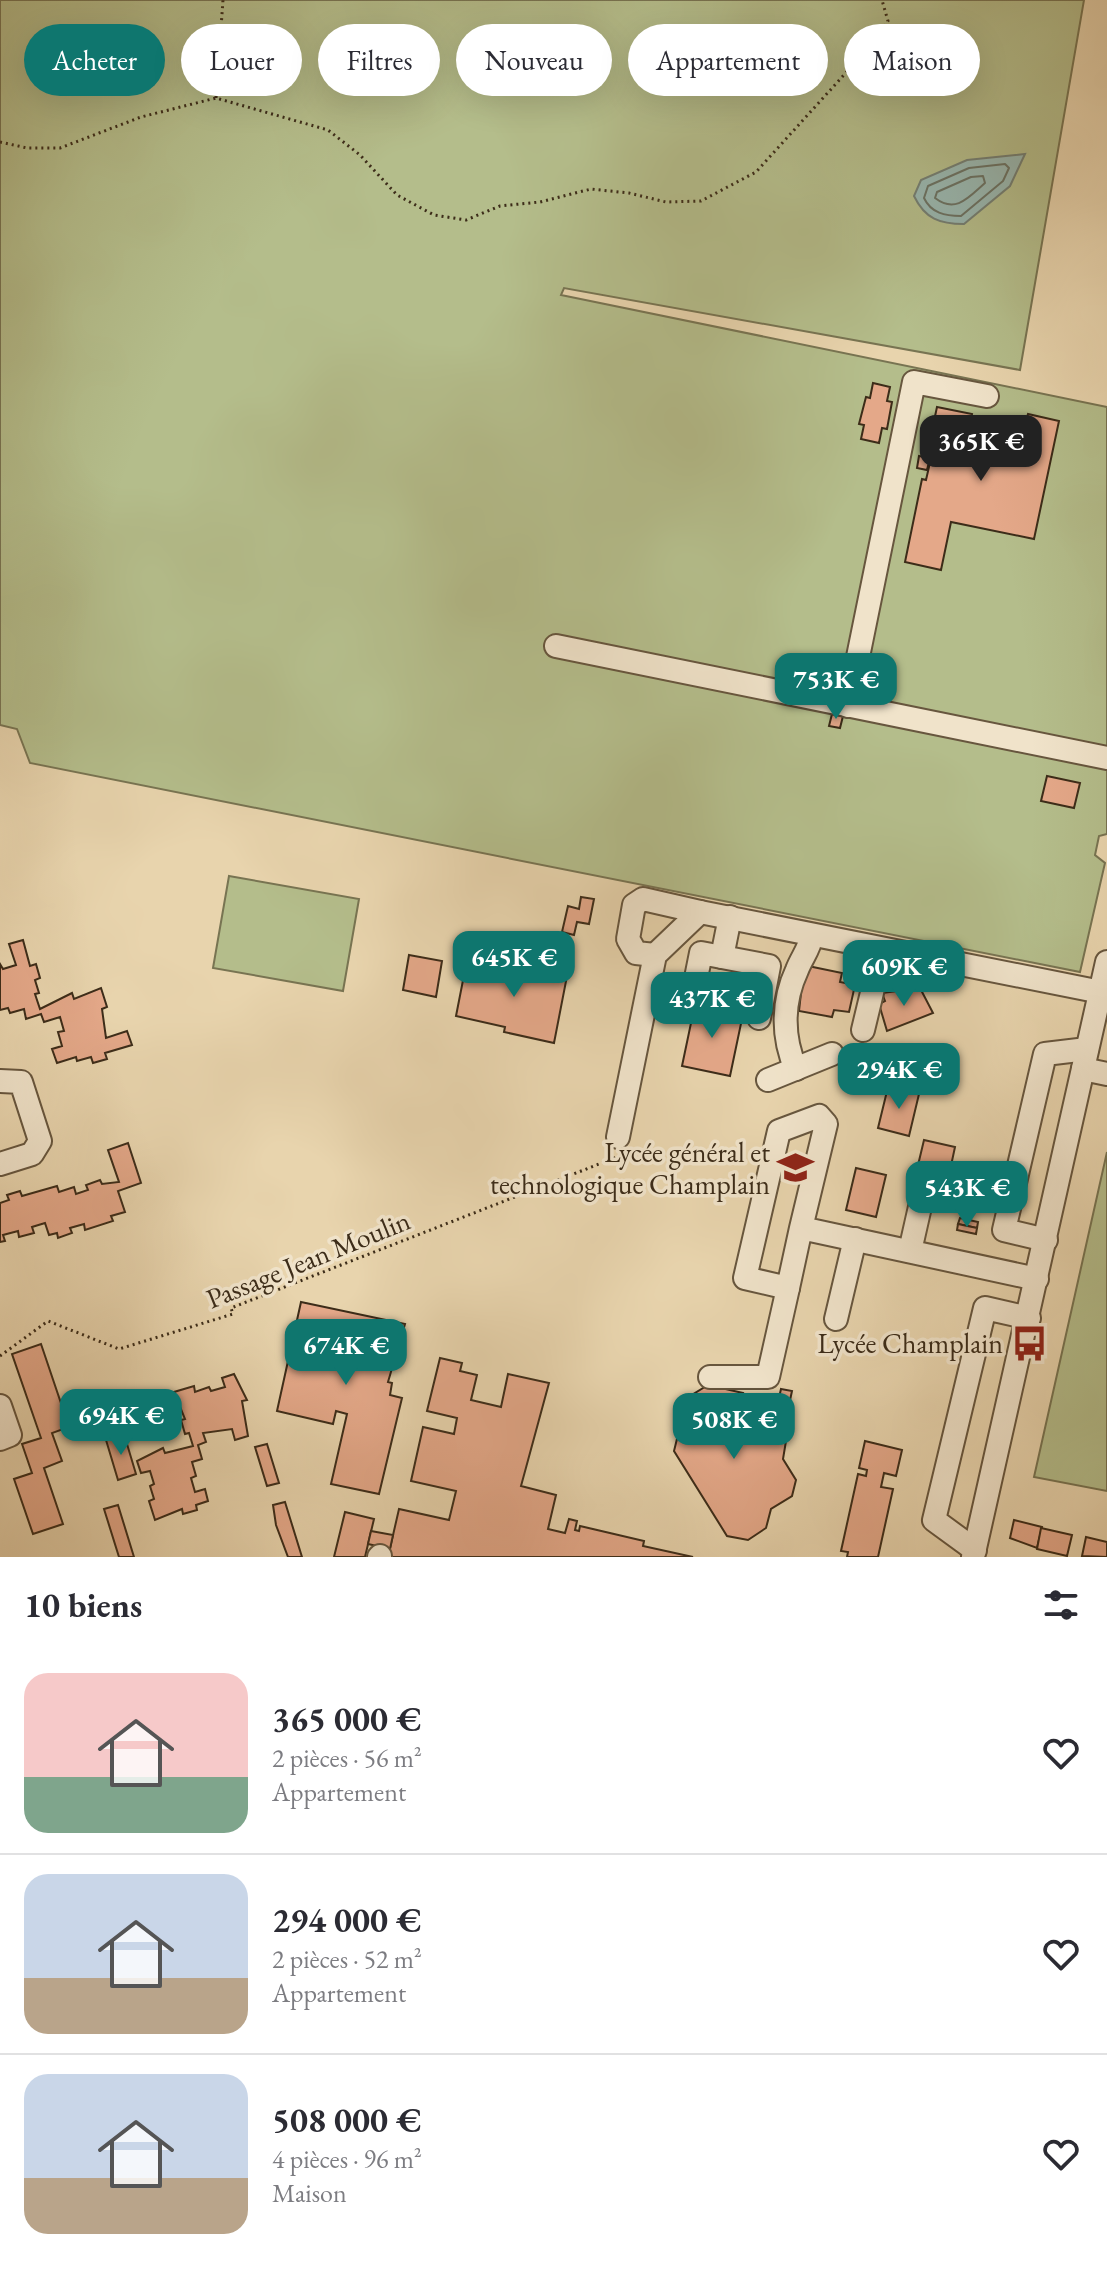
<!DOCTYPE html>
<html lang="fr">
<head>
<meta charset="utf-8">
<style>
	:root { --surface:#fff; --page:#f7f7f7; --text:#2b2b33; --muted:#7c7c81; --line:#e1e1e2; --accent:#0f766e }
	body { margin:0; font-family:"EB Garamond",serif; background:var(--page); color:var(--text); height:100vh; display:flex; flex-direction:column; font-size:30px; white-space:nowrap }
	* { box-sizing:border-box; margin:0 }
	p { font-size:26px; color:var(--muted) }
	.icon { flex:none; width:44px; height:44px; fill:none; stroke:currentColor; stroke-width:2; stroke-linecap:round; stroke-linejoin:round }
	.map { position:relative; height:1557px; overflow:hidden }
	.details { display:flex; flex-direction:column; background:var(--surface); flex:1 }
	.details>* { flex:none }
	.hud { position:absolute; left:24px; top:24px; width:1060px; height:72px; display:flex; gap:16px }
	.price { position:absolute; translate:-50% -68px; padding:0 18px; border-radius:16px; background:var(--accent); color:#fff; font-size:26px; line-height:52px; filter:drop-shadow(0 2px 4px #0008) }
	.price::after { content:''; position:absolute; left:50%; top:48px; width:24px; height:18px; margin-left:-12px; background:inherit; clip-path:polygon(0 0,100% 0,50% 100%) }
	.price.active { background:#222; color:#fff }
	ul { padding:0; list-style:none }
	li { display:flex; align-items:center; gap:24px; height:200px; padding:0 24px }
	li+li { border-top:2px solid var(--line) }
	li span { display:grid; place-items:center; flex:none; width:224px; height:160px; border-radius:24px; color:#555 }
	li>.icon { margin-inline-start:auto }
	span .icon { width:96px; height:96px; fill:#fffc; stroke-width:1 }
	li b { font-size:34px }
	h2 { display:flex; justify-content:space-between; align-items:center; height:96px; padding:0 24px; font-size:34px }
	.pill { padding:0 28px; border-radius:36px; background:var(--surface); box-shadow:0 8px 32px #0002; font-size:28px; line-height:72px }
	.pill.active { background:var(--accent); color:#fff }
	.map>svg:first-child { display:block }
	.green { fill:#b4bd8b; stroke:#787452; stroke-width:2 }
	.water { fill:#98b7b0; stroke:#737f74; stroke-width:2 }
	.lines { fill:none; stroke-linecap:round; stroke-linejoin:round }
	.shore { stroke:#6a7264; stroke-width:2 }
	.building { fill:#e4a889; stroke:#3c2c19; stroke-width:2 }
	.minor-casing { stroke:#67563e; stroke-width:26 }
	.path { stroke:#3c2c19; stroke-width:3; stroke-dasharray:2 4; stroke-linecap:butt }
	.minor { stroke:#f0e3ca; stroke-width:22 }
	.labels { text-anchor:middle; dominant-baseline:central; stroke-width:7; stroke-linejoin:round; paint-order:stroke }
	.poi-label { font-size:28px; fill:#3c2c19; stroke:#f0e3ca; text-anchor:end }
	.street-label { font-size:28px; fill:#3c2c19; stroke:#f0e3ca }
</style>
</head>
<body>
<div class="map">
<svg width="1107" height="1557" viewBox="0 0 1107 1557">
	<rect width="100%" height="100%" fill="#e8d4ad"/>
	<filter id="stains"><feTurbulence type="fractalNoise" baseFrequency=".0025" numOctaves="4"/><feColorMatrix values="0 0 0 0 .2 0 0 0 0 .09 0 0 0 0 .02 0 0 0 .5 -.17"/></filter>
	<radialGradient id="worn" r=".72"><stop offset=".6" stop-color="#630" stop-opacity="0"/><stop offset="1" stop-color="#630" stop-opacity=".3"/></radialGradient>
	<g class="green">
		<path d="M0 0H1084L1020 370 564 288 561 295 1107 407V834L1099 836 1095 855 1105 863 1080 972 30 763 17 729 0 725Z"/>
		<path d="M229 876 359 899 343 991 213 968Z"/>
		<path d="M1107 1152V1491L1034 1477Z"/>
	</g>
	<path class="water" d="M1025 154 1010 186 964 224C940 224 925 219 914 196L921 180 967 160Z"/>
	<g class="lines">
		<g class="shore">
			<path d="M1005 164 1009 168 1003 181 961 216C945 216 931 213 924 198L928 186 969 168Z"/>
			<path d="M983 176 985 183C969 197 956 214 935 198L937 192 971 177Z"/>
		</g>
	</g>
	<g class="building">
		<path d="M873 383 890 387 887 401 892 402 887 429 882 428 879 443 861 439 864 425 859 424 866 397 870 398Z"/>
		<path d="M937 407 972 414 967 441 989 446 994 421 1024 428 1028 414 1059 421 1034 539 951 522 941 570 905 562 922 479 926 480 936 436 931 435Z"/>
		<path d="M919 456 930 458 927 470 917 468Z"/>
		<path d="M832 714 843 716 840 728 829 726Z"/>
		<path d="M1047 776 1080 783 1074 808 1041 801Z"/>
		<path d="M581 897 594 899 589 924 577 922 574 935 562 932 568 906 579 909Z"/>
		<path d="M23 940 30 966 36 964 40 978 35 980 39 993 35 994 40 1009 72 993 74 999 101 988 107 1007 102 1009 106 1038 127 1031 132 1045 105 1053 107 1059 93 1063 91 1057 77 1061 76 1057 57 1063 52 1049 62 1046 58 1032 64 1031 60 1017 44 1022 41 1014 26 1019 24 1009 10 1013 8 1008 0 1010V964L3 969 16 965 9 944Z"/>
		<path d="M409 955 442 961 436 997 403 990Z"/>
		<path d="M493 961 567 976 554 1043 504 1032 505 1027 456 1016 466 965 491 970Z"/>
		<path d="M808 966 842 973 840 982 855 985 849 1012 834 1010 832 1017 799 1011 803 975Z"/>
		<path d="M920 988 933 1013 887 1031 879 1004 885 1001 882 993Z"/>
		<path d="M695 1004 743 1014 730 1076 682 1066Z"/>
		<path d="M888 1087 919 1094 909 1136 878 1128Z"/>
		<path d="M924 1140 955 1147 946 1189 914 1182Z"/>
		<path d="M128 1143 141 1183 118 1191 125 1212 111 1216 113 1221 85 1230 84 1224 70 1228 72 1233 58 1238 57 1233 49 1235 45 1223 32 1227 34 1233 19 1237 18 1231 3 1235 5 1241 0 1242V1203L9 1200 7 1195 20 1191 22 1196 57 1186 59 1192 74 1187 76 1194 88 1190 86 1185 100 1180 102 1184 119 1182 108 1150Z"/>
		<path d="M856 1168 886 1175 876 1217 846 1210Z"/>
		<path d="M960 1218 978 1222 977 1228 958 1224Z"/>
		<path d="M958 1224 977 1228 976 1234 957 1230Z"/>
		<path d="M301 1302 405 1324 388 1382 392 1383 390 1395 402 1398 379 1494 331 1484 347 1414 336 1411 333 1424 277 1411Z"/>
		<path d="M41 1344 69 1427 52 1433 62 1461 44 1468 63 1524 33 1534 14 1479 32 1473 22 1444 41 1438 12 1354Z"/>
		<path d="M440 1358 462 1363 460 1371 477 1375 471 1400 501 1407 508 1374 549 1383 521 1486 556 1495 548 1529 565 1533 569 1519 577 1521 575 1530 579 1531 580 1526 644 1541 643 1546 693 1557H388L399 1509 449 1520 456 1491 411 1481 423 1427 454 1434 457 1418 427 1411Z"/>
		<path d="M234 1374 247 1400 242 1401 248 1436 235 1440 232 1429 203 1433 206 1442 198 1445 202 1459 192 1462 196 1476 191 1478 195 1492 205 1489 208 1501 196 1505 197 1510 183 1514 182 1509 155 1520 149 1501 154 1499 150 1486 154 1484 150 1471 141 1473 137 1461 163 1448 165 1453 193 1446 189 1433 185 1434 181 1420 185 1419 174 1392 194 1386 195 1392 209 1387 211 1391 225 1387 222 1378Z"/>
		<path d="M708 1385 743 1393 738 1410 771 1419 786 1441 783 1459 796 1480 792 1496 771 1509 766 1528 748 1540 727 1536 674 1451 687 1398Z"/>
		<path d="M781 1389 792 1391 789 1405 778 1402Z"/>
		<path d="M124 1434 136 1474 118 1480 106 1440Z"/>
		<path d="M865 1441 902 1450 896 1476 884 1473 881 1487 893 1489 878 1557H847L848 1552 841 1551 858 1474 866 1476 867 1470 859 1468Z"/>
		<path d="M267 1444 279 1483 267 1486 255 1447Z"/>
		<path d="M285 1502 302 1557H288L276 1525 273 1505Z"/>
		<path d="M118 1505 134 1557H119L104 1509Z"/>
		<path d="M345 1512 374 1519 365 1557H334Z"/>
		<path d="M1014 1520 1042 1527 1037 1548 1010 1538Z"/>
		<path d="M1041 1528 1072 1535 1067 1556 1037 1549Z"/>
		<path d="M371 1531 393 1535 390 1549 368 1544Z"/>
		<path d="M1086 1537 1107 1542V1557L1082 1556Z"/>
	</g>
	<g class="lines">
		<defs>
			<g id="minor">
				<path d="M556 646 1107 758"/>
				<path d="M848 706 914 382 987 396"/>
				<path d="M655 955 636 953 628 939 634 905 643 899 700 912"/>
				<path d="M722 957 730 917"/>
				<path d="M692 998 701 953 769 966 759 1018"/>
				<path d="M863 1030 882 951"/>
				<path d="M796 1069C782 1037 782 1002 797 970 802 957 809 950 812 935"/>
				<path d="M1083 1069 1107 1074"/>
				<path d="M768 1080 832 1054"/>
				<path d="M0 1081 21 1082 40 1141 32 1154 0 1164"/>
				<path d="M618 1137 655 955 700 912 1101 992"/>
				<path d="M801 1228 788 1288 745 1278 779 1131 819 1116 826 1124 801 1228 1037 1279"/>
				<path d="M1046 1240 1004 1230 1045 1054 1087 1049"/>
				<path d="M910 1251 922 1198"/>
				<path d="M836 1319 855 1239"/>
				<path d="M710 1377H768L788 1288"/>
				<path d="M0 1406 10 1435 0 1439"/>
				<path d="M975 1550 934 1520 985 1308 1029 1318"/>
				<path d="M379 1557 380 1556"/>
				<path d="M973 1557 1107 962"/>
			</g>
		</defs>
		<use href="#minor" class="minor-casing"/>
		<g class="path">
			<path d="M216 98 223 0"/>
			<path d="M0 142 27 148H60L141 117 216 98 328 130 360 155 397 195 434 215 466 220 500 206 540 202 591 189 629 193 666 202 701 201 756 172 862 55 888 21 882 0"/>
			<path d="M0 1356 48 1321 119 1349 233 1314 231 1308 617 1157"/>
		</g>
		<use href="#minor" class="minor"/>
	</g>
	<defs>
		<symbol id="school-bare" viewBox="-9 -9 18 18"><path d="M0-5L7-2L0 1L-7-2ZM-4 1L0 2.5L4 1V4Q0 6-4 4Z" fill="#8f2418" stroke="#f0e3ca" stroke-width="2.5" paint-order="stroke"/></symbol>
		<symbol id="bus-bare" viewBox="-9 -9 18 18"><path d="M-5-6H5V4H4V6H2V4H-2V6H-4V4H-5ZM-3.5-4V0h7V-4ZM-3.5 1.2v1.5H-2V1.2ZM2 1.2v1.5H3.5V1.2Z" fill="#8f2418" stroke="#f0e3ca" stroke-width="2.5" paint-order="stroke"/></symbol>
	</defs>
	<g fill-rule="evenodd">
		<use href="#school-bare" x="770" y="1142" width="51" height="51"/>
		<use href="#bus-bare" x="1004" y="1318" width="51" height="51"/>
	</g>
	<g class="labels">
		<g class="poi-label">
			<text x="770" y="1152">Lycée général et<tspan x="770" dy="32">technologique Champlain</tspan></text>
			<text x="1003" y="1343">Lycée Champlain</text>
		</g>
		<g class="street-label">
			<text transform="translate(308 1259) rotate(-22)">Passage Jean Moulin</text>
		</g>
	</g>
	<rect width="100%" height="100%" filter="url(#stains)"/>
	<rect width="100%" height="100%" fill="url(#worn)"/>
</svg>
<b class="price active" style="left:981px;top:483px">365K €</b>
<b class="price" style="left:836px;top:721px">753K €</b>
<b class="price" style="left:514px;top:999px">645K €</b>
<b class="price" style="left:904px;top:1008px">609K €</b>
<b class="price" style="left:712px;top:1040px">437K €</b>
<b class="price" style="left:899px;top:1111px">294K €</b>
<b class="price" style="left:967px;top:1229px">543K €</b>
<b class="price" style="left:346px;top:1387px">674K €</b>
<b class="price" style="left:121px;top:1457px">694K €</b>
<b class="price" style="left:734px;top:1461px">508K €</b>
<div class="hud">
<a class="pill active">Acheter</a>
<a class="pill">Louer</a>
<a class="pill">Filtres</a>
<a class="pill">Nouveau</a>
<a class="pill">Appartement</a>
<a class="pill">Maison</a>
</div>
</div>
<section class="details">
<h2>10 biens<svg class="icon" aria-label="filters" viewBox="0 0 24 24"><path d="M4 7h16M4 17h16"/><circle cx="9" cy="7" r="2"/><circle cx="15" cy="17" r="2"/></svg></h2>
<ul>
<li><span style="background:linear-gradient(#f6c9c9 65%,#7fa58c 0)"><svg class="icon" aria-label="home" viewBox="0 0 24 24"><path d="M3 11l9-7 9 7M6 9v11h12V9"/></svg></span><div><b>365 000 €</b><p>2 pièces · 56 m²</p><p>Appartement</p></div><svg class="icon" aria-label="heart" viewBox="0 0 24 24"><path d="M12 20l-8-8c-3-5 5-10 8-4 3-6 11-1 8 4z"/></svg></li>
<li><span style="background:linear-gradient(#c9d6e8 65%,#b9a48a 0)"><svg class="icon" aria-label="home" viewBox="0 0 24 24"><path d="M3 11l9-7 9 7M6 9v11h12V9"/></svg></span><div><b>294 000 €</b><p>2 pièces · 52 m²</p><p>Appartement</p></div><svg class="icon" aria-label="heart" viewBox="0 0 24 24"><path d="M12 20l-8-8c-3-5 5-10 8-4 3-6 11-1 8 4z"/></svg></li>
<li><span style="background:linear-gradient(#c9d6e8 65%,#b9a48a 0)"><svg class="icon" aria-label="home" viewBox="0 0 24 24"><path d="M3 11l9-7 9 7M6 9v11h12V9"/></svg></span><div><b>508 000 €</b><p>4 pièces · 96 m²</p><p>Maison</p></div><svg class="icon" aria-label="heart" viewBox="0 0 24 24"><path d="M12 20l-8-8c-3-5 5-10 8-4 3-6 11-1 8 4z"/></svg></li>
</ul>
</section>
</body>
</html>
